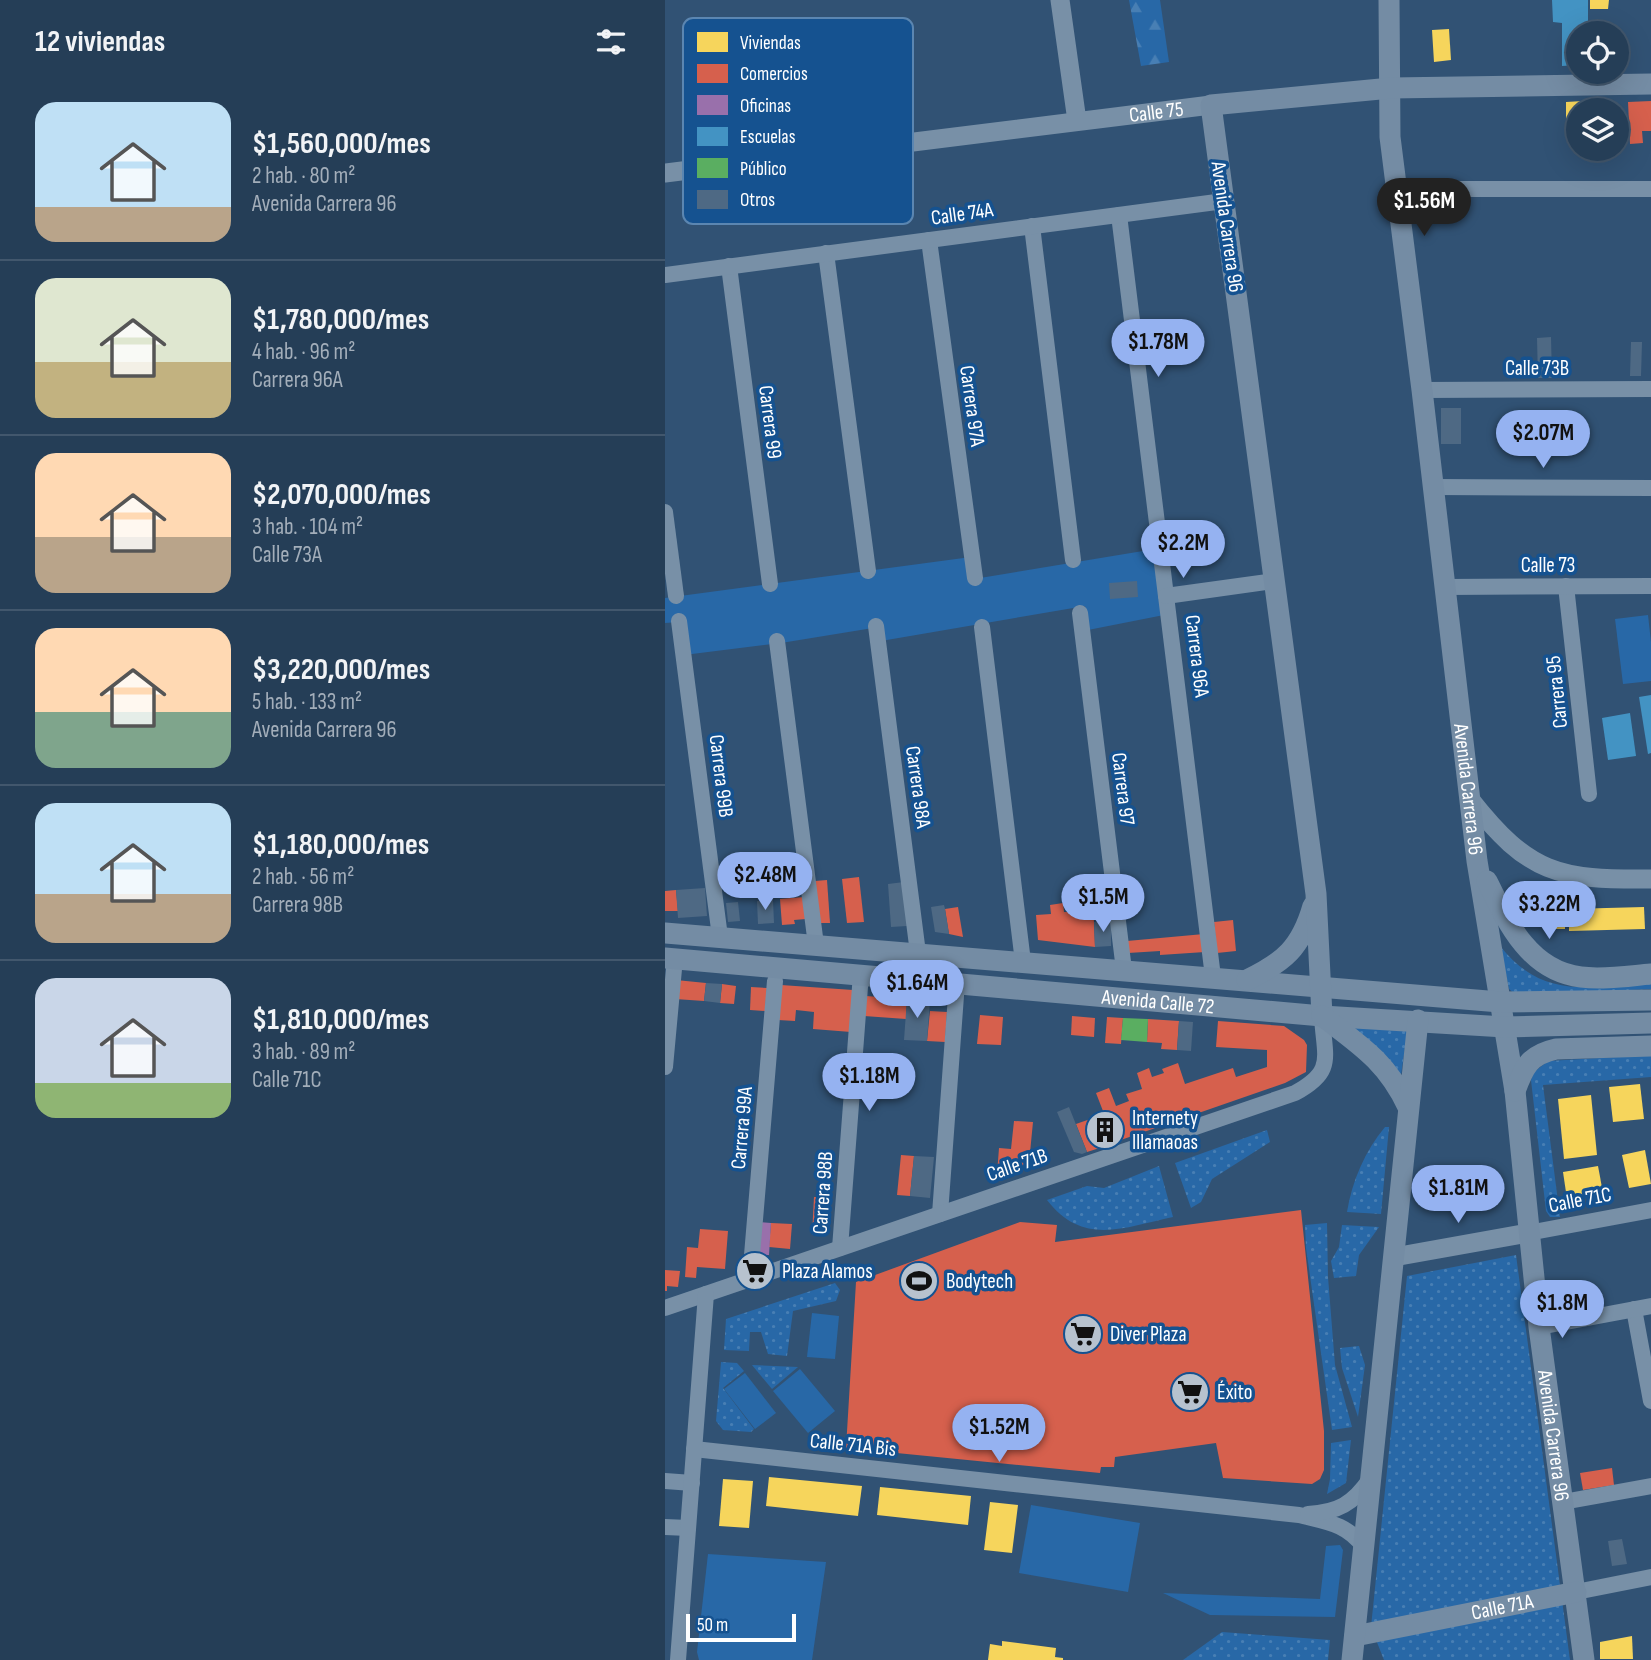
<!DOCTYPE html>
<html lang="es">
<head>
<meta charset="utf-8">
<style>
	:root { --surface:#253e57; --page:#314961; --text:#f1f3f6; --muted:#a3aeba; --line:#42576d; --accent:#95b2f1 }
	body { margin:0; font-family:"Sofia Sans Condensed",sans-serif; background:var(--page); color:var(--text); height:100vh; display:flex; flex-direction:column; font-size:26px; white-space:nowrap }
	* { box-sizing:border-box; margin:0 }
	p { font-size:23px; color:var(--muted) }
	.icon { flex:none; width:38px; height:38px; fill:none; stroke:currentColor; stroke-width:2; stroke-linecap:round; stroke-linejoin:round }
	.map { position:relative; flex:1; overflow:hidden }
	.panel { display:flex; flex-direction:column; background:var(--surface); width:665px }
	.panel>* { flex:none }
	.controls { position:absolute; left:901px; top:21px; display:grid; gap:14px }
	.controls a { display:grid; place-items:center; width:63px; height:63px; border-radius:50%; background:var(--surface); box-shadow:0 7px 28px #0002,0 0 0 2px var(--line); font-size:35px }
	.scale { position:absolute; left:21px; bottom:18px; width:110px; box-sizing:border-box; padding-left:7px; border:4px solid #fff; border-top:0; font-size:19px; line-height:24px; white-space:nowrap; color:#fff; -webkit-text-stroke:5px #155290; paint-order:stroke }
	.price { position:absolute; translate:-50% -60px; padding:0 16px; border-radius:24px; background:var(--accent); color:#111; font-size:23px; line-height:46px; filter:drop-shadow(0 2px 4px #0008) }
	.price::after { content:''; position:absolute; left:50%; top:42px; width:21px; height:16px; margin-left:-10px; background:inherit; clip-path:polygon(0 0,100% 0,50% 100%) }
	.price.on { background:#222; color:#fff }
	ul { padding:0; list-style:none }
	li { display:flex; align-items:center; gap:21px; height:175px; padding:0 35px }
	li+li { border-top:2px solid var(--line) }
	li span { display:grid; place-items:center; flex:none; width:196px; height:140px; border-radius:21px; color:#555 }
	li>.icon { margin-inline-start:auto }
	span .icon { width:84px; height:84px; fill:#fffc; stroke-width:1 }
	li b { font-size:30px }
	h2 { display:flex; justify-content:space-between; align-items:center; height:84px; padding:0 35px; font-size:30px }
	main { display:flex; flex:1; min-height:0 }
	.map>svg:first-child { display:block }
	.grass { fill:url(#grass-dots) }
	.forest { fill:url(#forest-firs) }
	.park { fill:#2868a7 }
	.homes { fill:#f6d55c }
	.shops { fill:#d6604d }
	.offices { fill:#9970ab }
	.schools { fill:#4393c3 }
	.public { fill:#5aae61 }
	.building { fill:#4e6984 }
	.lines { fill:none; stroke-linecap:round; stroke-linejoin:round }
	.minor { stroke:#7890a7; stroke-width:16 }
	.tertiary { stroke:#7890a7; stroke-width:19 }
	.secondary { stroke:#748ca4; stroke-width:21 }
	.labels { text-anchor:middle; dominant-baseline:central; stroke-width:7; stroke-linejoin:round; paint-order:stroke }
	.street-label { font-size:21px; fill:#fff; stroke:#155290 }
	.poi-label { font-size:21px; fill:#fff; stroke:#155290; text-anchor:start }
	.key { fill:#155290; stroke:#5b86b1; stroke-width:2 }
	.key-label { font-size:19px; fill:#fff }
</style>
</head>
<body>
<main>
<section class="panel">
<h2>12 viviendas<svg class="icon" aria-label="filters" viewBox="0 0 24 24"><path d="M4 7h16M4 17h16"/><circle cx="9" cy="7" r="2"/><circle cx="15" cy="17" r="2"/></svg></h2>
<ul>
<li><span style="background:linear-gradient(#bfe0f5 75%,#b9a48a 0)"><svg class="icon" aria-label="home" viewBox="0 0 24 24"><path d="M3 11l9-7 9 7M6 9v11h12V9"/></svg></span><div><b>$1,560,000/mes</b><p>2 hab. · 80 m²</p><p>Avenida Carrera 96</p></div></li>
<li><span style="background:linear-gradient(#dfe7d0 60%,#c2b280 0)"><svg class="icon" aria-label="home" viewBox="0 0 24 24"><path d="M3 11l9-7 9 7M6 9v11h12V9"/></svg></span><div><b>$1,780,000/mes</b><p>4 hab. · 96 m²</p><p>Carrera 96A</p></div></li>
<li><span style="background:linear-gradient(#ffd9b3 60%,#b9a48a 0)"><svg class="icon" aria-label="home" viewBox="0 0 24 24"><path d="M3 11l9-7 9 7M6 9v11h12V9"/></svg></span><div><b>$2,070,000/mes</b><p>3 hab. · 104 m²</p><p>Calle 73A</p></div></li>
<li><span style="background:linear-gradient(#ffd9b3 60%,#7fa58c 0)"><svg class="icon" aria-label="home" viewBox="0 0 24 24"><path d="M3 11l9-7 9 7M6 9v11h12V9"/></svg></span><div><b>$3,220,000/mes</b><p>5 hab. · 133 m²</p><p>Avenida Carrera 96</p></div></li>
<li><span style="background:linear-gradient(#bfe0f5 65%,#b9a48a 0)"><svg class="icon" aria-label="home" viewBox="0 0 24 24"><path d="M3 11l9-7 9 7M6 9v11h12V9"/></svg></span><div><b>$1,180,000/mes</b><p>2 hab. · 56 m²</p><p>Carrera 98B</p></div></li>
<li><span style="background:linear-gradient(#c9d6e8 75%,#8fb573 0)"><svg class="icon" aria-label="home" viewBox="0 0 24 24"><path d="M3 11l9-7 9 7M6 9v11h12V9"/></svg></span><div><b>$1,810,000/mes</b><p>3 hab. · 89 m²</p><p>Calle 71C</p></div></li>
</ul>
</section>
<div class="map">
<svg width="986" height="1660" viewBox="0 0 986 1660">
	<defs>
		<pattern id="grass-dots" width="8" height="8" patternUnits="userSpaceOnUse" patternTransform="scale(1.75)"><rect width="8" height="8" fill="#2868a7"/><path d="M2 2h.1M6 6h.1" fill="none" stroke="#487fb4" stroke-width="1.8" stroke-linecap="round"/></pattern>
		<pattern id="forest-firs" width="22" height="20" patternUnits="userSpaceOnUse" patternTransform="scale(1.75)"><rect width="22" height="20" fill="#2868a7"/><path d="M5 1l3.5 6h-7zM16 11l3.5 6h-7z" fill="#487fb4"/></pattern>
	</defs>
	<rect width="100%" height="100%" fill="#315274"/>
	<g class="grass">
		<path d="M835 946C879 1001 924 986 986 983V989L851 995 844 989Z"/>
		<path d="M675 1024 743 1027 736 1075Z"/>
		<path d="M986 1055V1077L878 1085 895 1217H885L881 1211 866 1080 869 1072 883 1061Z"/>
		<path d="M720 1127H724L716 1214 682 1212C687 1181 700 1151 720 1127Z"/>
		<path d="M602 1130 605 1142 547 1179 536 1202 526 1208 510 1163Z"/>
		<path d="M494 1166 508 1217C460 1227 418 1247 382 1200L422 1186 439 1188Z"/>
		<path d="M662 1223 663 1277 670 1365 687 1427 667 1430 641 1248 640 1225Z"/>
		<path d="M677 1225 714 1227 694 1255 691 1276 669 1278 666 1261 674 1247Z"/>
		<path d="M851 1255 905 1660H719L706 1627 742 1276Z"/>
		<path d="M170 1283 175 1290 171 1301 128 1311 122 1356 103 1354 96 1332H85L84 1351 59 1350 61 1319Z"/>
		<path d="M694 1346 700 1365 693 1417 677 1368 675 1348Z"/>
		<path d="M56 1362 72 1363 79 1371 58 1388 89 1429 86 1432 58 1430 51 1421Z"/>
		<path d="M87 1365 133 1367 107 1389Z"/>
		<path d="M686 1440 681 1483 662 1494 665 1479 666 1443Z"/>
		<path d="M557 1632 665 1640 663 1660H518Z"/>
	</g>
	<path class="forest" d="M464 0H495L504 62 476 66Z"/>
	<g class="park">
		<path d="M490 549 499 615 423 630 420 606 216 641 214 627 116 643 19 655 14 622 0 623V598L306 557 309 579Z"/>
		<path d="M983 615 986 642V681L958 684 950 619Z"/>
		<path d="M147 1313 174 1316 170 1359 142 1357Z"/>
		<path d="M135 1369 170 1411 143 1433 108 1391Z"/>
		<path d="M80 1373 111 1413 90 1429 59 1389Z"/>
		<path d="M366 1505 475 1523 463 1592 354 1573Z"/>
		<path d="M675 1545 678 1550 670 1617 545 1615 498 1593 655 1599 661 1546Z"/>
		<path d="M43 1554 161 1562 147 1660H34L32 1652Z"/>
	</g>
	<g class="homes">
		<path d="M925 0H944L943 9H925Z"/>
		<path d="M784 29 786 60 769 62 767 30Z"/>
		<path d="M918 101V110H914V135H901V102Z"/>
		<path d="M882 906H900V929H881Z"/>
		<path d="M979 907 980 929 904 931V909Z"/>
		<path d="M975 1084 979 1119 948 1122 944 1087Z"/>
		<path d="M926 1095 932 1155 899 1159 893 1099Z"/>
		<path d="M980 1150 986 1184 964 1188 957 1155Z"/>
		<path d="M933 1166 938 1193 902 1199 898 1172Z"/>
		<path d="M104 1477 197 1486 193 1516 101 1506Z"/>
		<path d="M58 1479 88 1481 84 1528 54 1526Z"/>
		<path d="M215 1487 306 1496 303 1525 212 1515Z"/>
		<path d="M325 1502 353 1505 347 1553 319 1550Z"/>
		<path d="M967 1636 968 1659H935V1642Z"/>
		<path d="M337 1641 391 1648 390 1657 398 1658V1660H323L325 1644 337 1646Z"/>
	</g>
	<g class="shops">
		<path d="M986 101V131H977L978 143 965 144 963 102Z"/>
		<path d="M194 877 199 922 182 923 177 879Z"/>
		<path d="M162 880 165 923H153L150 881Z"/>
		<path d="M11 890 13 911H0V891Z"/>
		<path d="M139 897 141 919 129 920 130 924 117 925 115 899Z"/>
		<path d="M406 900H428L430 947 373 940 371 915 386 914 385 905 398 903 399 912H406Z"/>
		<path d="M293 907 298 937 284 934 280 909Z"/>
		<path d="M568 920 571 951 552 953 549 922Z"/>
		<path d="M539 934 540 952 495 955V951L463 953 462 941Z"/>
		<path d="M11 980 41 983 39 1001 10 999Z"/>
		<path d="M57 984 71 986 69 1004 55 1003Z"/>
		<path d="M116 985 188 990 186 1032 148 1029 149 1012 131 1010 130 1021 113 1020Z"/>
		<path d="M86 987 102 988 100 1011 85 1010Z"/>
		<path d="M201 996 242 999 241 1019 199 1016Z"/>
		<path d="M265 1011 282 1012 280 1042 262 1041Z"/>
		<path d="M315 1015 338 1017 336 1045 312 1044Z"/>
		<path d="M407 1016 430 1018 429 1037 406 1035Z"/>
		<path d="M442 1017 458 1018 456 1044 440 1043Z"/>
		<path d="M483 1019 514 1021 512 1050 496 1049 497 1043 482 1042Z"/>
		<path d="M553 1021 619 1026 639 1040 642 1045 641 1072 620 1083 450 1142 431 1093 444 1088 451 1106 464 1101 461 1094 477 1089 472 1073 484 1068 487 1077 499 1073 497 1069 513 1063 520 1084 568 1068 571 1077 602 1067V1050L551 1047Z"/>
		<path d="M431 1117 441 1146 422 1152 411 1124Z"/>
		<path d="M349 1121 368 1122 364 1163 332 1174 334 1148 346 1149Z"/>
		<path d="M236 1155 249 1156 245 1196 232 1195Z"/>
		<path d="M149 1197 164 1198 162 1230 147 1235Z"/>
		<path d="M636 1210 659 1431V1470L655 1479 647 1484 558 1478 551 1443 450 1457 449 1467H436L435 1473 181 1448 191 1282 355 1222 392 1225 390 1242Z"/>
		<path d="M106 1223 127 1224 125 1249 104 1247Z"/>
		<path d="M35 1229 63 1231 60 1269 32 1267 31 1278 20 1277 22 1247 33 1248Z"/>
		<path d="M0 1270 15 1271 13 1287 2 1286V1291H0Z"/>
		<path d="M947 1468 949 1485 918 1490 915 1473Z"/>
	</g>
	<path class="offices" d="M93 1222 106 1223 104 1255H91Z"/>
	<g class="schools">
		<path d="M887 0H923V33H914V65L897 66V23L888 22Z"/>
		<path d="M986 695V753L983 754 974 697Z"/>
		<path d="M965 713 971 756 943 760 937 718Z"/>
	</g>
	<path class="public" d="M458 1018 483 1019 482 1042 456 1040Z"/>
	<g class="building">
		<path d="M886 337 887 378H873L872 338Z"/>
		<path d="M966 342H977L976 376H965Z"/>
		<rect x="776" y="408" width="20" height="36"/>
		<path d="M472 581 473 597 445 599 444 583Z"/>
		<path d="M239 882 242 926 226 927 223 884Z"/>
		<path d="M40 888 42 916 13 918 11 890Z"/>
		<path d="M108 900 109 923 93 924 92 901Z"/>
		<path d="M73 902 75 921 63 922 61 903Z"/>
		<path d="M279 905 280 909 284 934 270 932 266 907Z"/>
		<path d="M446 921V946L430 947 429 922Z"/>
		<path d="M41 983 57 984 55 1003 39 1001Z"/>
		<path d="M242 999 265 1001 262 1041 239 1040Z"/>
		<path d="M514 1021 528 1022 526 1051 512 1050Z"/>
		<path d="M404 1107 422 1152 417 1154 409 1152 392 1112Z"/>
		<path d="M439 1114 450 1142 441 1146 431 1117Z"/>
		<path d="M249 1156 269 1157 265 1198 245 1196Z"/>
		<path d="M957 1539 962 1564 947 1566 943 1541Z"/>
	</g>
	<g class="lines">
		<g class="minor">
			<path d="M731 189H986"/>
			<path d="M454 215 548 977"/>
			<path d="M367 226 408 560"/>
			<path d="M264 240 310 578"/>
			<path d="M161 253 203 571"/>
			<path d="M64 266 105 584"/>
			<path d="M0 275 559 201"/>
			<path d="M757 390 986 389"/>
			<path d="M769 487 986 488"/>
			<path d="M0 512 11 596"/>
			<path d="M901 586 924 794"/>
			<path d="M780 587 986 586"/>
			<path d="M501 596 609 581"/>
			<path d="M415 613 459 970"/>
			<path d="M14 621 55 937"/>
			<path d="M211 626 253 953"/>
			<path d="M317 627 358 962"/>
			<path d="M112 641 151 945"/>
			<path d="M0 1067 10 958"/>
			<path d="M275 1214 292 982"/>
			<path d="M863 1233 986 1210"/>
			<path d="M175 1248 196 974"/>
			<path d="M85 1279 110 981"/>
			<path d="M0 1308 630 1093C671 1071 659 1057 657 1016"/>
			<path d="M969 1309 986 1401"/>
			<path d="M874 1327 986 1306"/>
			<path d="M29 1449 634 1515C661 1522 681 1523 699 1547"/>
			<path d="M0 1481 27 1483"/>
			<path d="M898 1502 986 1486"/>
			<path d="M643 1514C673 1512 688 1504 705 1479"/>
			<path d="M0 1527 23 1528"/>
			<path d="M911 1592 986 1577"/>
			<path d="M13 1660 41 1294"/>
		</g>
		<g class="tertiary">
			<path d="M395 0 412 121"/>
			<path id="s1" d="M0 173 546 105"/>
			<path d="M805 799C864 874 893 880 986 879"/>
			<path d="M729 1257 863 1233"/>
		</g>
		<g class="secondary">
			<path id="s2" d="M724 0 725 137 757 390 812 861 850 1091 874 1327 919 1660"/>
			<path d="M822 881C842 922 864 971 916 977 938 980 963 976 986 974"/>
			<path d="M0 933 835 1002 986 1000"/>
			<path id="s3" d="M0 958 657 1016 840 1027 986 1023"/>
			<path d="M582 980C619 962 636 948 648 906"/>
			<path d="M657 1016 651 894 546 105 726 88 986 84"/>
			<path d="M657 1016C695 1045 722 1062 743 1107"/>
			<path d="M850 1091C859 1067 864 1055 891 1049L986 1046"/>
			<path id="s4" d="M690 1636 911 1592"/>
			<path d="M687 1660 753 1020"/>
		</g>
	</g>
	<defs>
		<symbol id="building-disc" viewBox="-11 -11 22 22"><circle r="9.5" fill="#b7c2ce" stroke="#155290"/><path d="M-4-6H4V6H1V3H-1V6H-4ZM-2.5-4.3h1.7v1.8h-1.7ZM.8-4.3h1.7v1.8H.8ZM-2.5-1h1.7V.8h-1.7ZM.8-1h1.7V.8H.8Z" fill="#111"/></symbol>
		<symbol id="supermarket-disc" viewBox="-11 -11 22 22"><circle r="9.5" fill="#b7c2ce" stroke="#155290"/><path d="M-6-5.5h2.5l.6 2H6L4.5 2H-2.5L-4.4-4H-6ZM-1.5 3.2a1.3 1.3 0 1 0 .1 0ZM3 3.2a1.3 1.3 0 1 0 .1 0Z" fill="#111"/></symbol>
		<symbol id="stadium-disc" viewBox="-11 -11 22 22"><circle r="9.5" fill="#b7c2ce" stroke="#155290"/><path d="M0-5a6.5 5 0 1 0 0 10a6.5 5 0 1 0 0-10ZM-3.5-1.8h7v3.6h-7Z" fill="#111"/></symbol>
	</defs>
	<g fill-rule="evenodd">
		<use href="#building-disc" x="418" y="1108" width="44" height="44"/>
		<use href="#supermarket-disc" x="68" y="1249" width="44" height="44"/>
		<use href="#stadium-disc" x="232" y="1259" width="44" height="44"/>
		<use href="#supermarket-disc" x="396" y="1312" width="44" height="44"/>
		<use href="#supermarket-disc" x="503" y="1370" width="44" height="44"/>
	</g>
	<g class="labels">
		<g class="street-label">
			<text stroke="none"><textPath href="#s1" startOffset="495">Calle 75</textPath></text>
			<text transform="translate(297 214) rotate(-8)">Calle 74A</text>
			<text transform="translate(562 227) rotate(82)">Avenida Carrera 96</text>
			<text x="872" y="368">Calle 73B</text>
			<text transform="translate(307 406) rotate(82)">Carrera 97A</text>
			<text transform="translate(105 422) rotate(83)">Carrera 99</text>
			<text x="883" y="565">Calle 73</text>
			<text transform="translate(532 656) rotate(83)">Carrera 96A</text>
			<text transform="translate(892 692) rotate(-96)">Carrera 95</text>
			<text transform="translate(56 776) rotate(83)">Carrera 99B</text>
			<text transform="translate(253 787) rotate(82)">Carrera 98A</text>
			<text transform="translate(458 789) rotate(83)">Carrera 97</text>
			<text stroke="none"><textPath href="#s2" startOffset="794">Avenida Carrera 96</textPath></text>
			<text stroke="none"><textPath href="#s3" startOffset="495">Avenida Calle 72</textPath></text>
			<text transform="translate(77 1128) rotate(-85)">Carrera 99A</text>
			<text transform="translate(352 1165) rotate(-19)">Calle 71B</text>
			<text transform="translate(158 1193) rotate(-86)">Carrera 98B</text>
			<text transform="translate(915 1200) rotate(-11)">Calle 71C</text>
			<text stroke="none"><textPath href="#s2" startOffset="1446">Avenida Carrera 96</textPath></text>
			<text transform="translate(188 1445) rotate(6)">Calle 71A Bis</text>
			<text stroke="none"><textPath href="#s4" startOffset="150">Calle 71A</textPath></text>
		</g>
		<g class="poi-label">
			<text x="467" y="1118">Internety<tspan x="467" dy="24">Illamaoas</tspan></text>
			<text x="117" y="1271">Plaza Alamos</text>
			<text x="281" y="1281">Bodytech</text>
			<text x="445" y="1334">Diver Plaza</text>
			<text x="552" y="1392">Éxito</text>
		</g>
	</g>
	<rect x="18" y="18" width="230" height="206" rx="10" class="key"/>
	<rect x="32" y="32" width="31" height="20" fill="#f6d55c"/>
	<rect x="32" y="64" width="31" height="19" fill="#d6604d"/>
	<rect x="32" y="95" width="31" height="20" fill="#9970ab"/>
	<rect x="32" y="127" width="31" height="19" fill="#4393c3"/>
	<rect x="32" y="158" width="31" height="20" fill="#5aae61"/>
	<rect x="32" y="190" width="31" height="19" fill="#4e6984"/>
	<g class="key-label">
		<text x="75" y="49">Viviendas</text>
		<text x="75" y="80">Comercios</text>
		<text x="75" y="112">Oficinas</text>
		<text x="75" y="143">Escuelas</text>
		<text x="75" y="175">Público</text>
		<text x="75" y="206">Otros</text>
	</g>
</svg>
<div class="controls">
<a><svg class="icon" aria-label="locate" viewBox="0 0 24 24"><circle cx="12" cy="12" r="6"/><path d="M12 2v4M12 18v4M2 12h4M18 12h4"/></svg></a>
<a><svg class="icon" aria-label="layers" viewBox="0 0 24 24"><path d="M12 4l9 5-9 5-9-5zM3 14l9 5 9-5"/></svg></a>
</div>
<div class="scale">50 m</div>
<b class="price on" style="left:759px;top:238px">$1.56M</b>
<b class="price" style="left:493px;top:379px">$1.78M</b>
<b class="price" style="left:878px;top:470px">$2.07M</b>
<b class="price" style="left:518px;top:580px">$2.2M</b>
<b class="price" style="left:100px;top:912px">$2.48M</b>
<b class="price" style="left:438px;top:934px">$1.5M</b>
<b class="price" style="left:884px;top:941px">$3.22M</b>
<b class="price" style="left:252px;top:1020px">$1.64M</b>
<b class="price" style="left:204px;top:1113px">$1.18M</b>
<b class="price" style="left:793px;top:1225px">$1.81M</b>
<b class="price" style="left:897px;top:1340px">$1.8M</b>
<b class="price" style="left:334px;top:1464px">$1.52M</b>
</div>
</main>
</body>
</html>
